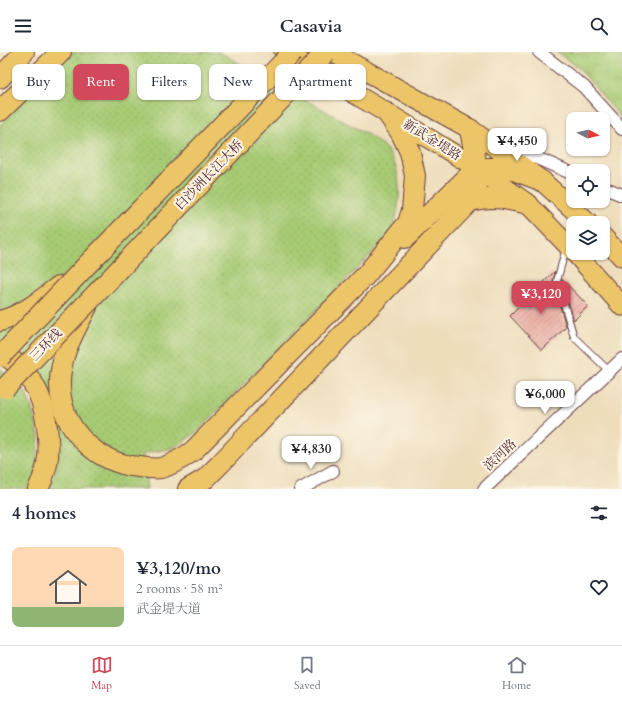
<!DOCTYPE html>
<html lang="en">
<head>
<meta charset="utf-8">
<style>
	:root { --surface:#fff; --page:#f2f2f3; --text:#1f2937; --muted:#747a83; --line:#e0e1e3; --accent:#d1495b }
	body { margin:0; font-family:Cardo,"Noto Serif SC",serif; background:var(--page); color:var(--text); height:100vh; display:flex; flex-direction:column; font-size:15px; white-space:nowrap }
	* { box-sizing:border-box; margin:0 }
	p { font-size:13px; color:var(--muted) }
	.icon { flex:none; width:22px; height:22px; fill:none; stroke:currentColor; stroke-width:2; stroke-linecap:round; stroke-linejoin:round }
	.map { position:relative; height:437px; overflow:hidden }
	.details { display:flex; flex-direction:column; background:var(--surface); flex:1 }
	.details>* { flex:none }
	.guide { position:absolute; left:12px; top:12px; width:400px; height:36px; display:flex; gap:8px }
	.needle { width:26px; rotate:97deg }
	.controls { position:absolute; left:566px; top:60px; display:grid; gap:8px }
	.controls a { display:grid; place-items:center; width:44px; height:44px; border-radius:8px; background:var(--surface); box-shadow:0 1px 3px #0004; font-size:20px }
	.price { position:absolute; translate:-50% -34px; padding:0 9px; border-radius:8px; background:#fff; color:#222; font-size:13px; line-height:26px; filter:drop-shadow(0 1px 2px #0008) }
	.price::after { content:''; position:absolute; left:50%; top:24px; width:12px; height:9px; margin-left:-6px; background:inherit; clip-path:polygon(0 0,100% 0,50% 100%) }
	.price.selected { background:var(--accent); color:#fff }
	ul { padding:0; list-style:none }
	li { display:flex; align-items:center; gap:12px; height:100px; padding:0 12px }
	li span { display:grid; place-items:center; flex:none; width:112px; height:80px; border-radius:8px; color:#555 }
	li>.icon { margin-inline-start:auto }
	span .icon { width:48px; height:48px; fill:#fffc; stroke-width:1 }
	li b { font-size:17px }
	h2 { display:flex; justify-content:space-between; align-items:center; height:48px; padding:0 12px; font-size:17px }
	.tag { padding:0 14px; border-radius:8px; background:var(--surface); box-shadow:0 1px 3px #0004; font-size:14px; line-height:36px }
	.tag.selected { background:var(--accent); color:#fff }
	header { display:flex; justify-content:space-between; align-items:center; height:52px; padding:0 12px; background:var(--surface); font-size:18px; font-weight:800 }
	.menu { display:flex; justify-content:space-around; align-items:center; height:56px; border-top:1px solid var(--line); background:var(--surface); font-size:11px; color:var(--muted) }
	.menu a { display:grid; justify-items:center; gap:2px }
	.menu .selected { color:var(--accent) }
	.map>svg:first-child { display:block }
	.grass { fill:url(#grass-dots); stroke:#787550 }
	.park { fill:url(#park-crowns); stroke:#787550 }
	.building { fill:url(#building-hatch) }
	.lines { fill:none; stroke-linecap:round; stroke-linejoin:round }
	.service-casing { stroke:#633c41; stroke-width:8 }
	.minor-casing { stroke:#633c41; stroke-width:14 }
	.primary-casing { stroke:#633c41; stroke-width:21 }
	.trunk-casing { stroke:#633c41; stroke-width:22 }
	.service { stroke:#fff; stroke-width:6 }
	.minor { stroke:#fff; stroke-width:12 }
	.primary { stroke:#edc569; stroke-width:19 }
	.trunk { stroke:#edc569; stroke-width:20 }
	.trunk-bridge-casing { stroke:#633c41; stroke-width:22; stroke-linecap:butt }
	.trunk-bridge { stroke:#edc569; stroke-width:20 }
	.labels { text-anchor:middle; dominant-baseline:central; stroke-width:4; stroke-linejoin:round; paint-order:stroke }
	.street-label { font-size:13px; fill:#4a1f2b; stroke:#fcf5e5 }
</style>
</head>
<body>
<header><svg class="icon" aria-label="menu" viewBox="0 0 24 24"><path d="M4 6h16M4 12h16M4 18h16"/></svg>Casavia<svg class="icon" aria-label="search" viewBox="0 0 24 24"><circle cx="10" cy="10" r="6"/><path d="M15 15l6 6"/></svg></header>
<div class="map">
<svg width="622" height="437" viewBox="0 0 622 437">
	<defs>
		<pattern id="grass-dots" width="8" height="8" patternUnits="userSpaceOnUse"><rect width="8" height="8" fill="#a7cb74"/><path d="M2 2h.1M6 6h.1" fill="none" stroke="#91ae65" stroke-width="1.8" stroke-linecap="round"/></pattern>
		<pattern id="park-crowns" width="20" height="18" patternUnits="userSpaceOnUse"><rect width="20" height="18" fill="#a7cb74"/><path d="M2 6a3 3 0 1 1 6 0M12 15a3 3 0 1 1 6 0" fill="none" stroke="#91ae65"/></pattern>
		<pattern id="building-hatch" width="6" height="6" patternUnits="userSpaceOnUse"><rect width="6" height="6" fill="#ecb2a7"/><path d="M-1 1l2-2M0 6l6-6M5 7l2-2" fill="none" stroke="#c19088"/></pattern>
	</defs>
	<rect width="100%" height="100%" fill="#fcf5e5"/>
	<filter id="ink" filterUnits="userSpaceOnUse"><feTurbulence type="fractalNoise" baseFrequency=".025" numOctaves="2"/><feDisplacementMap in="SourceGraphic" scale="8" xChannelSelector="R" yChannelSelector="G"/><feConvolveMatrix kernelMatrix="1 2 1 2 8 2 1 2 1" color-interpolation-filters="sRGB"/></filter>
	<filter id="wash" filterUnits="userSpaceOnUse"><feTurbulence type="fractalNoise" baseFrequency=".012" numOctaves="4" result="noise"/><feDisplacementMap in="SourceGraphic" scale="16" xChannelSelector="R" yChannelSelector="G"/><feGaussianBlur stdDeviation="0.9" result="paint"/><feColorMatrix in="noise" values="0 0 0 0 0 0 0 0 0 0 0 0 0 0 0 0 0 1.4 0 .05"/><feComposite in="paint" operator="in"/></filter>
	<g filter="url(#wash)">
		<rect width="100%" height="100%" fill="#edb"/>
		<g class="grass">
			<path d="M70 0H219L367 82C373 87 382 92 387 98 403 117 402 157 391 178 387 186 379 193 373 200L196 381 173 396 143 402 147 437H50L57 414 59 389 54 361 26 307 0 289V73Z"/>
			<path d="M0 316 25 339 31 354 39 384 35 427 29 437H0Z"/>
		</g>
		<path class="park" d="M556 0H622V67L579 16Z"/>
		<g id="blocks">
			<g class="building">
				<path d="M555 219 553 230 566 275 542 298 510 264Z"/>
				<path d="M562 227 588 254 574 268 562 229Z"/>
			</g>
		</g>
	</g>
	<g filter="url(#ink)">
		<use href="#blocks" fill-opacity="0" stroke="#633c41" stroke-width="1"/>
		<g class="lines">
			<defs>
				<path id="service" d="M566 196 557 229 574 285 609 319"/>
				<g id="minor">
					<path d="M539 0 584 35 622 77"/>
					<path d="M496 88 573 122"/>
					<path d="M603 135 622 143"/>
					<path d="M301 437 333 419"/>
					<path d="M484 437 622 307"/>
				</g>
				<g id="primary">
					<path d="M284 0 387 61 477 116 528 152 573 199"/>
					<path d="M332 0 470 77 542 129 588 171"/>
					<path d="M603 185 622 205"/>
					<path d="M575 201 622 254"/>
				</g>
				<g id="trunk">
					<path d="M0 26 24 0"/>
					<path d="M0 59 61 0"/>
					<path d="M470 149C493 143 506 147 528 152"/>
					<path d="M405 186 477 116H508L542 129"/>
					<path d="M87 255C74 280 59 304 60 334 61 378 97 411 139 415 146 416 154 417 161 416 172 413 183 406 193 399L366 223 408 171 412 158 415 124 410 100 401 81 387 61"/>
					<path d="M0 269C23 263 40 249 59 234"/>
					<path d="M0 301C14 308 27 320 35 335 45 352 50 384 48 405 47 415 43 427 38 437"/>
					<path d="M188 437 205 427 220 412 470 149 477 133V116L470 77"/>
				</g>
			</defs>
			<use href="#service" class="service-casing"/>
			<use href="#minor" class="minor-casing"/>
			<use href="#primary" class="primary-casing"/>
			<use href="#trunk" class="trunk-casing"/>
			<use href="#service" class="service"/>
			<use href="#minor" class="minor"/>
			<use href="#primary" class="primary"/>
			<use href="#trunk" class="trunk"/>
			<defs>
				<g id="trunk-bridge">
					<path d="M0 305 85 215 293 0"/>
					<path d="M5 336 92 246 326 0"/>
				</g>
			</defs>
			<use href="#trunk-bridge" class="trunk-bridge-casing"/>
			<use href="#trunk-bridge" class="trunk-bridge"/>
		</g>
	</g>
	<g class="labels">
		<g class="street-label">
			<text transform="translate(432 88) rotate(32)">新武金堤路</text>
			<text transform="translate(209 123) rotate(-46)">白沙洲长江大桥</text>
			<text transform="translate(46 293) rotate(-46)">三环线</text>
			<text transform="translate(500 403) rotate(-43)">滨河路</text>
		</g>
	</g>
</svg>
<div class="controls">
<a><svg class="needle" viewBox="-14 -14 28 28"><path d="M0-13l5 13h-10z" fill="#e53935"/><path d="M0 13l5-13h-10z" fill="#747a83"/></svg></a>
<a><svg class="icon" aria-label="locate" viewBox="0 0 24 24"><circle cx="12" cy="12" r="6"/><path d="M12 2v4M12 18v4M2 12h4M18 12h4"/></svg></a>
<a><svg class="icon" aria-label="layers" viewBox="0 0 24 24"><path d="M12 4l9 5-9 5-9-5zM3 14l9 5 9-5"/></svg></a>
</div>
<b class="price" style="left:517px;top:110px">¥4,450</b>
<b class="price selected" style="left:541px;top:263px">¥3,120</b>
<b class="price" style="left:545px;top:363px">¥6,000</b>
<b class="price" style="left:311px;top:418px">¥4,830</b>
<div class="guide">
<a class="tag">Buy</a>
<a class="tag selected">Rent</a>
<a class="tag">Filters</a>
<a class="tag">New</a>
<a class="tag">Apartment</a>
</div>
</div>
<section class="details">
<h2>4 homes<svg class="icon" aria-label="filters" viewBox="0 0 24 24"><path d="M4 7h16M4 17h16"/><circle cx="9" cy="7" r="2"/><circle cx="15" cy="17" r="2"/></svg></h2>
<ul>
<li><span style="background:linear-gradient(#ffd9b3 75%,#8fb573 0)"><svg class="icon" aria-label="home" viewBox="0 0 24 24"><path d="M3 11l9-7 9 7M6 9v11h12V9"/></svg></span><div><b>¥3,120/mo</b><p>2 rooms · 58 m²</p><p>武金堤大道</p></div><svg class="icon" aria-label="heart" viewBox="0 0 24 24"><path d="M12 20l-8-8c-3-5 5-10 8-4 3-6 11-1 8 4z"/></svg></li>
</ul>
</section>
<nav class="menu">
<a class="selected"><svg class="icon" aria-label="map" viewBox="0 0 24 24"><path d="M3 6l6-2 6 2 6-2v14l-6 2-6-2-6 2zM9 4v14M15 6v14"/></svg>Map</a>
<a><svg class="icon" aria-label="saved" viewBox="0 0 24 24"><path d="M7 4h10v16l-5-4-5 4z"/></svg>Saved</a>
<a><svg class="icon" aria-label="home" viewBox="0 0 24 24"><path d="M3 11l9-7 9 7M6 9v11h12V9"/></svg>Home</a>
</nav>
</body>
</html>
